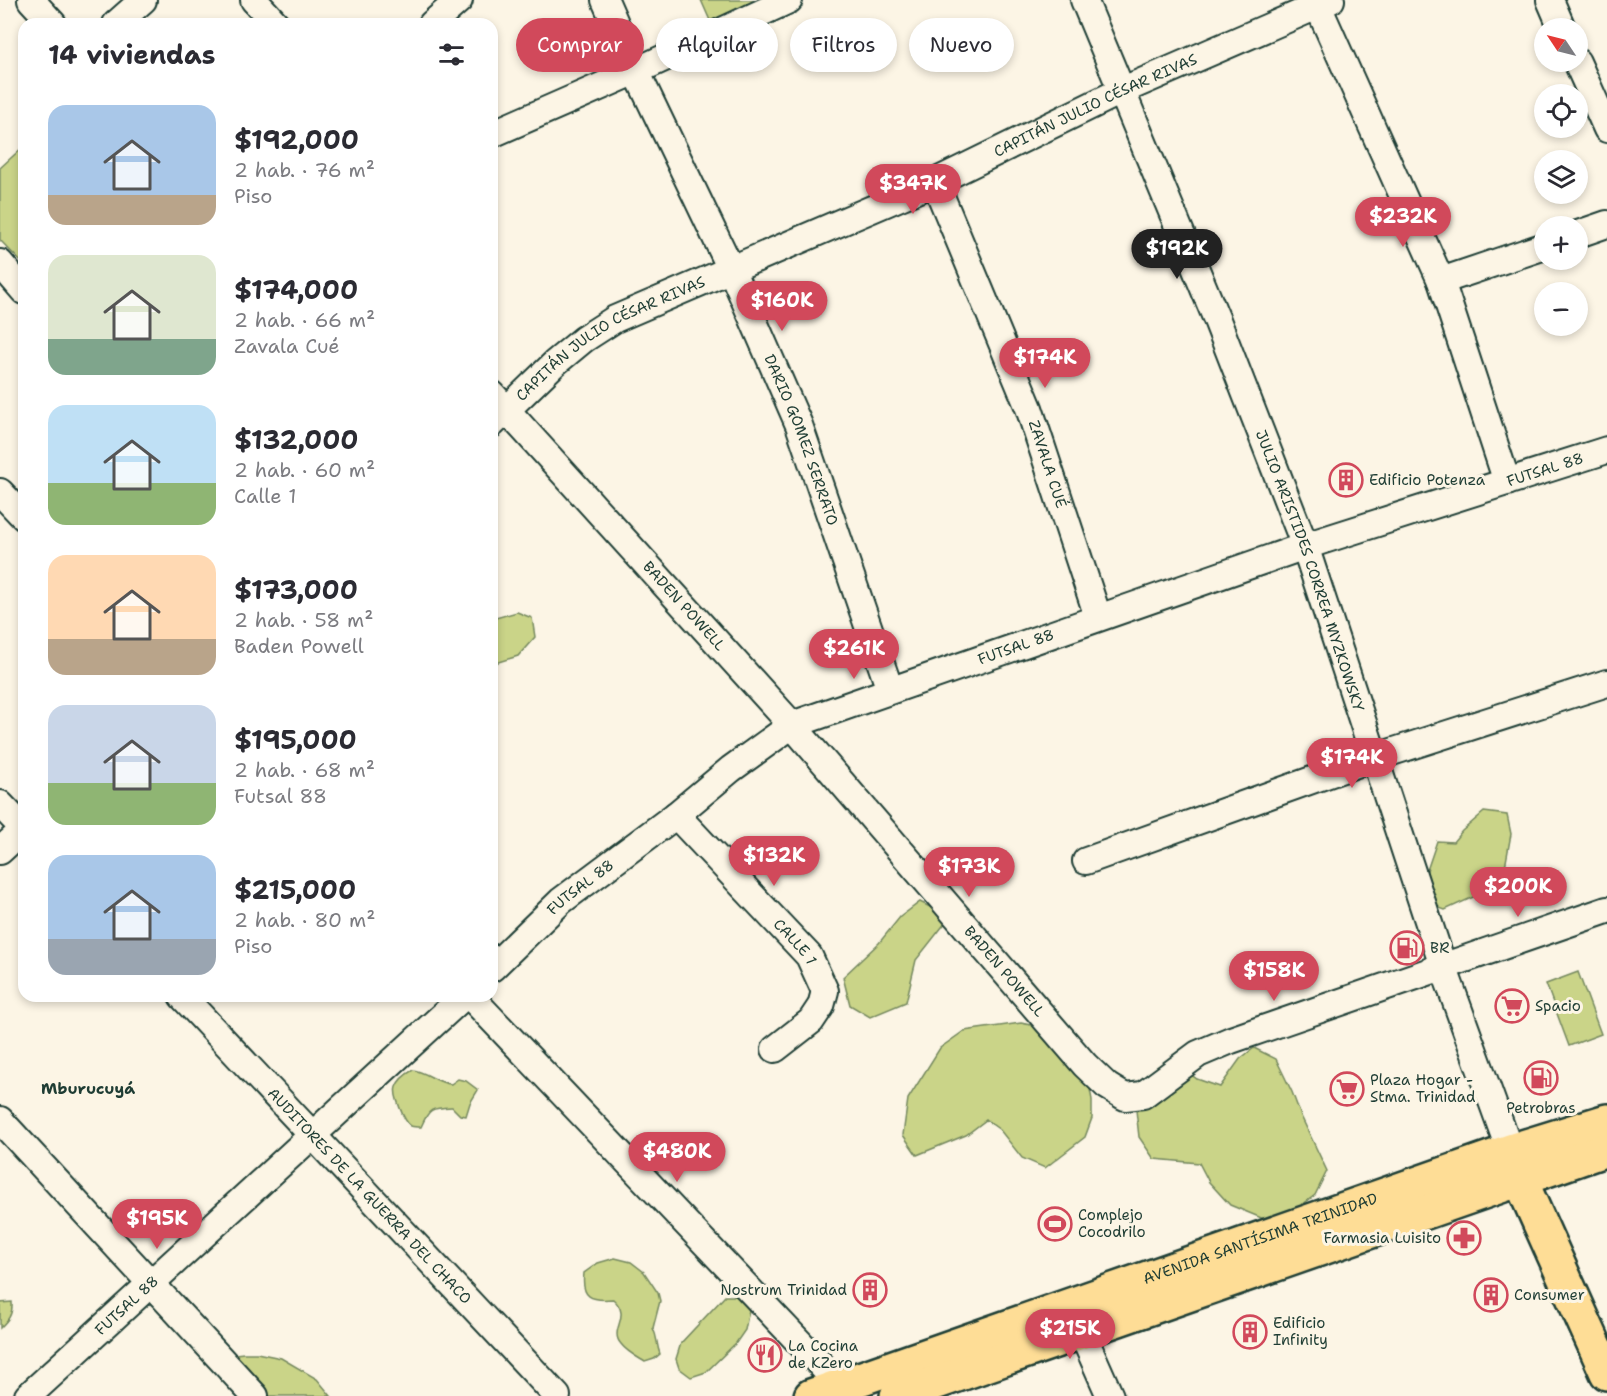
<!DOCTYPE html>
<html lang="es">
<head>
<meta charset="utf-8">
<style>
	:root { --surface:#fff; --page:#f7f7f7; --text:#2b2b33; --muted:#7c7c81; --accent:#d1495b }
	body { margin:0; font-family:"Shantell Sans",sans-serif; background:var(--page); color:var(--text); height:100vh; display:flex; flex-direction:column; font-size:22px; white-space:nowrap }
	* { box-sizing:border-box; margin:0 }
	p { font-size:20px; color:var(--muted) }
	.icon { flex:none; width:33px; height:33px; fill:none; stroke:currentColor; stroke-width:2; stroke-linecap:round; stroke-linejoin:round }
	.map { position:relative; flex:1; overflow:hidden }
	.drawer { position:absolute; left:18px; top:18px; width:480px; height:984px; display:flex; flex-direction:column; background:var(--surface); border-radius:18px; box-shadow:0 3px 9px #0003 }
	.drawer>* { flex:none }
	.guide { position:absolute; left:516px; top:18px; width:570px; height:54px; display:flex; gap:12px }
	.needle { width:39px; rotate:305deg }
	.buttons { position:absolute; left:1534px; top:18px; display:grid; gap:12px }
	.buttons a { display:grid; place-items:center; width:54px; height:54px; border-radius:50%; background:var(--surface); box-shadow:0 3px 9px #0003; font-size:30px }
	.price { position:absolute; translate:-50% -51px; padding:0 14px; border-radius:21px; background:var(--accent); color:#fff; font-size:20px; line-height:39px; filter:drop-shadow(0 2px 3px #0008) }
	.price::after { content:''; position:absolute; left:50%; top:36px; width:18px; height:14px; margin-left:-9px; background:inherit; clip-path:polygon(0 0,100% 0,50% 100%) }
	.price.active { background:#222; color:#fff }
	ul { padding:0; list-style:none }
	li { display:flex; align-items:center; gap:18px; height:150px; padding:0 30px }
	li span { display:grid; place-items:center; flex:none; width:168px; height:120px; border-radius:18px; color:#555 }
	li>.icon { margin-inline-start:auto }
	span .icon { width:72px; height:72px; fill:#fffc; stroke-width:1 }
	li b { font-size:26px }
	h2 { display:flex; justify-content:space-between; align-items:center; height:72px; padding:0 30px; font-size:26px }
	.pill { padding:0 21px; border-radius:27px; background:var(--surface); box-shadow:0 3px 9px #0003; font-size:21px; line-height:54px }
	.pill.active { background:var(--accent); color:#fff }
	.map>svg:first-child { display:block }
	.green { fill:#cad488; stroke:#74885e; stroke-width:1.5 }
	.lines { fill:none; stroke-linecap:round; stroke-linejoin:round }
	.minor-casing { stroke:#1f3d34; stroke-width:30 }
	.major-casing { stroke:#1f3d34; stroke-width:38 }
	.minor { stroke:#fcf5e5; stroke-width:26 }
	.major { stroke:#fedd96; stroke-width:33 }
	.labels { text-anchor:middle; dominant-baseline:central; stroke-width:6; stroke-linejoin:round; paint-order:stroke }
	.street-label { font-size:15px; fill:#1f3d34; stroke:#fcf5e5 }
	.poi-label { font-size:15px; fill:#1f3d34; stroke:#fcf5e5; text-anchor:start }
	.neighbourhood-label { font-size:16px; font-weight:bold; fill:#1f3d34; stroke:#fcf5e5 }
</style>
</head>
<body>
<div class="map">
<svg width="1607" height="1396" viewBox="0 0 1607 1396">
	<rect width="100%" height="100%" fill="#fcf5e5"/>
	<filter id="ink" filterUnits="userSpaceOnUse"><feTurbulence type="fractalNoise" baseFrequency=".0167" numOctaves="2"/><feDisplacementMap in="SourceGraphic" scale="12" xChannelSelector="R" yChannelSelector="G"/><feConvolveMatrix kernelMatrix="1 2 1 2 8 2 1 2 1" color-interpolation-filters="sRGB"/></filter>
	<g filter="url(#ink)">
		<g class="green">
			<path d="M701 0H765L712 25Z"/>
			<path d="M24 146V265L0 240V168Z"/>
			<path d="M517 612 532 618 535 637 518 656 492 664V619Z"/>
			<path d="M1484 812 1507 815 1511 834 1502 884 1445 910 1429 904 1422 885 1437 841 1453 842 1462 831Z"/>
			<path d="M920 902 950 917 916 960 906 1002 870 1017 850 1005 843 977 879 943 900 917Z"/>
			<path d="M1578 972 1601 1034 1569 1046 1546 984Z"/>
			<path d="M1021 1023 1050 1029 1086 1067 1092 1100V1118L1085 1137 1045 1168 1022 1158 1000 1130 986 1120 966 1135 917 1155 903 1135 908 1099 940 1048 964 1031Z"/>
			<path d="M1254 1048 1276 1059 1292 1092 1301 1116 1327 1171 1315 1195 1294 1211 1271 1222 1230 1205 1209 1182 1199 1163 1154 1159 1139 1137 1135 1101 1179 1066 1197 1079 1220 1087 1240 1059Z"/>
			<path d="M413 1070C427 1072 437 1083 451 1084L458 1079 466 1081 478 1090 470 1103 466 1116 460 1115 452 1107C431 1108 429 1108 421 1127 418 1127 414 1127 411 1126 404 1122 393 1094 396 1087 399 1079 406 1074 413 1070Z"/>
			<path d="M615 1258 631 1262 644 1272 658 1293 660 1301 653 1328C658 1339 656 1343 660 1354L654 1359 645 1362C637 1357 627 1352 621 1344 608 1329 633 1317 613 1299 591 1301 581 1298 584 1273L598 1263Z"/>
			<path d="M725 1296H744L751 1300 745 1330 736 1343 706 1372 691 1377 679 1368 676 1359 681 1343Z"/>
			<path d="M12 1302C13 1315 8 1320 0 1328V1303Z"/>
			<path d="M244 1353H257L281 1358 317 1379 331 1396H236L212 1367 217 1356Z"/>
		</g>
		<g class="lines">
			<defs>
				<g id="minor">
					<path d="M31 0 53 24"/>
					<path d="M254 0 276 24"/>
					<path id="s1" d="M605 0 636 71 731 269 799 425 890 690"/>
					<path id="s2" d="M1084 0 1217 320 1305 546 1443 966 1510 1151"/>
					<path d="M1550 0 1562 28"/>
					<path d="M1318 6 1441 281 1507 482"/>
					<path d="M116 24 143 0"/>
					<path d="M432 24 459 0"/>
					<path d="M1577 62 1607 129"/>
					<path d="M492 134 636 71 789 0"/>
					<path id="s3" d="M935 182 1029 408 1098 617"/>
					<path d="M1578 234 1607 224"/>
					<path d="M0 263 24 291"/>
					<path d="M1441 281 1545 246"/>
					<path id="s4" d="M492 394 792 725 1085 1065 1107 1086 1125 1097 1143 1095 1198 1054 1231 1040 1607 910"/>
					<path id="s5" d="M492 424 555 363 584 339 615 319 935 182 1121 91 1331 0"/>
					<path d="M0 492 24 517"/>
					<path d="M0 804 24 829"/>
					<path id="s6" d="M676 815 809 956 825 991 821 1006 811 1021 775 1049"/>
					<path d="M0 851 24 829"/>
					<path d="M1086 861 1376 757 1607 683"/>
					<path id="s7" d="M492 968 561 901 676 815 731 769 792 725 1305 546 1607 450"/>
					<path id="s8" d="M182 996 557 1396"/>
					<path d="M470 996 840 1385 845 1396"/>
					<path d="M0 1120 255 1396"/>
					<path d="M1075 1317 1110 1396"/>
					<path id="s9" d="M28 1396 464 996"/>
				</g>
				<g id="major">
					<path d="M1512 1158 1520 1179 1607 1373"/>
					<path id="s10" d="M811 1396 1510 1151 1607 1121"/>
					<path d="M897 1396 1607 1149"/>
				</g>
			</defs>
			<use href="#minor" class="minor-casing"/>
			<use href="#major" class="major-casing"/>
			<use href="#minor" class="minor"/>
			<use href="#major" class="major"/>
		</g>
	</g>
	<defs>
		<symbol id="building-ring" viewBox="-11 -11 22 22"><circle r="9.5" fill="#fcf5e5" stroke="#d1495b" stroke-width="1.5"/><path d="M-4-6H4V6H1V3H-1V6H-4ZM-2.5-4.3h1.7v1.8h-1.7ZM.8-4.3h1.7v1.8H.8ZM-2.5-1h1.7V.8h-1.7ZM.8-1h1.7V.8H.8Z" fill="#d1495b"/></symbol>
		<symbol id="fuel-ring" viewBox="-11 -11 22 22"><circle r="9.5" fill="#fcf5e5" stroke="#d1495b" stroke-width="1.5"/><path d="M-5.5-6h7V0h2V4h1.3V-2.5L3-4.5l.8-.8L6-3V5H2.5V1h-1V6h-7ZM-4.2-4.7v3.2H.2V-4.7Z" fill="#d1495b"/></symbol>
		<symbol id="supermarket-ring" viewBox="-11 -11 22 22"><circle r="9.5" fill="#fcf5e5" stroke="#d1495b" stroke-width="1.5"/><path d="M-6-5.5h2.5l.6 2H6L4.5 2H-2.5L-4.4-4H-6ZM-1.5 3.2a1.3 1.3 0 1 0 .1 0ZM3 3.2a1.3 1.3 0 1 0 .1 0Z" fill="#d1495b"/></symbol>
		<symbol id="stadium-ring" viewBox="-11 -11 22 22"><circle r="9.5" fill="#fcf5e5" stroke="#d1495b" stroke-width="1.5"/><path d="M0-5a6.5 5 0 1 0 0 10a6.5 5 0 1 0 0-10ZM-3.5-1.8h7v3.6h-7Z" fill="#d1495b"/></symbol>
		<symbol id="pharmacy-ring" viewBox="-11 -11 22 22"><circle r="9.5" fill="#fcf5e5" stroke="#d1495b" stroke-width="1.5"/><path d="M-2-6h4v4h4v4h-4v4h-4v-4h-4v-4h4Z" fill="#d1495b"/></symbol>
		<symbol id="restaurant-ring" viewBox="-11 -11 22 22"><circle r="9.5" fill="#fcf5e5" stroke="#d1495b" stroke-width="1.5"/><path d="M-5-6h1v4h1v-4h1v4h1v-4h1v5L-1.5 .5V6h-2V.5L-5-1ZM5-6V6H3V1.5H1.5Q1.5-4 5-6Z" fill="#d1495b"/></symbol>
	</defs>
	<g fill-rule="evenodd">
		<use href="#building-ring" x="1327" y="461" width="38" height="38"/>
		<use href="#fuel-ring" x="1388" y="929" width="38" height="38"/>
		<use href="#supermarket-ring" x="1493" y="987" width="38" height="38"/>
		<use href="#fuel-ring" x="1522" y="1059" width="38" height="38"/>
		<use href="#supermarket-ring" x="1328" y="1070" width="38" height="38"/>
		<use href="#stadium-ring" x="1036" y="1205" width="38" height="38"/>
		<use href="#pharmacy-ring" x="1445" y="1219" width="38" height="38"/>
		<use href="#building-ring" x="851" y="1271" width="38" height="38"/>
		<use href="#building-ring" x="1472" y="1276" width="38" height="38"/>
		<use href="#building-ring" x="1231" y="1313" width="38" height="38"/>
		<use href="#restaurant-ring" x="746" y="1336" width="38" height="38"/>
	</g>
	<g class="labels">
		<g class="street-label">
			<text stroke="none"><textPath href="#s5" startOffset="688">CAPITÁN JULIO CÉSAR RIVAS</textPath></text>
			<text stroke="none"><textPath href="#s5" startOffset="148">CAPITÁN JULIO CÉSAR RIVAS</textPath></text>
			<text stroke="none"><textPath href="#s1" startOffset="482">DARIO GOMEZ SERRATO</textPath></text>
			<text stroke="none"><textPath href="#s3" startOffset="304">ZAVALA CUÉ</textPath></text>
			<text stroke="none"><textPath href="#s7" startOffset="1182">FUTSAL 88</textPath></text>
			<text stroke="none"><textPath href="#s2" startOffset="614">JULIO ARISTIDES CORREA MYZKOWSKY</textPath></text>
			<text stroke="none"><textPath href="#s4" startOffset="286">BADEN POWELL</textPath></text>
			<text stroke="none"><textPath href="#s7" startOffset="624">FUTSAL 88</textPath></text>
			<text stroke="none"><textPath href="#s7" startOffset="120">FUTSAL 88</textPath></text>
			<text stroke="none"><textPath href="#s6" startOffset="174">CALLE 1</textPath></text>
			<text stroke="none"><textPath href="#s4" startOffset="772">BADEN POWELL</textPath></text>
			<text stroke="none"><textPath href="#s8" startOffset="274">AUDITORES DE LA GUERRA DEL CHACO</textPath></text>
			<text stroke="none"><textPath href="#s10" startOffset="476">AVENIDA SANTÍSIMA TRINIDAD</textPath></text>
			<text stroke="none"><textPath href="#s9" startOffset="134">FUTSAL 88</textPath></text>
		</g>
		<g class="poi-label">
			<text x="1369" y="480">Edificio Potenza</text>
			<text x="1430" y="948">BR</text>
			<text x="1535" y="1006">Spacio</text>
			<text x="1370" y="1080">Plaza Hogar -<tspan x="1370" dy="17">Stma. Trinidad</tspan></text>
			<text x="1541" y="1108" text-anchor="middle">Petrobras</text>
			<text x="1078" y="1215">Complejo<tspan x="1078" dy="17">Cocodrilo</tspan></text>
			<text x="1441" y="1238" text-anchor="end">Farmasia Luisito</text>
			<text x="847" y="1290" text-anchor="end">Nostrum Trinidad</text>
			<text x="1514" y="1295">Consumer</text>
			<text x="1273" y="1323">Edificio<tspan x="1273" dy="17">Infinity</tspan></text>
			<text x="788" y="1346">La Cocina<tspan x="788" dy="17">de KZero</tspan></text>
		</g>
		<g class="neighbourhood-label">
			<text x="88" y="1088">Mburucuyá</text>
		</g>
	</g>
</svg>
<div class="buttons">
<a><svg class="needle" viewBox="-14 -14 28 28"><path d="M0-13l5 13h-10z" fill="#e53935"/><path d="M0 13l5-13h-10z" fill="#7c7c81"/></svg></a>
<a><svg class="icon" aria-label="locate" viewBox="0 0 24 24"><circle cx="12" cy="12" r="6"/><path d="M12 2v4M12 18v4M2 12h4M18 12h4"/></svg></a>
<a><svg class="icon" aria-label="layers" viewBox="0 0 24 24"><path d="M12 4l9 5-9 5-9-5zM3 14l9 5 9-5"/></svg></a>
<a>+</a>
<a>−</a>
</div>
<b class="price" style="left:913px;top:215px">$347K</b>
<b class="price" style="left:1403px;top:248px">$232K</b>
<b class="price active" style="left:1177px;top:280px">$192K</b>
<b class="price" style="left:782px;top:332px">$160K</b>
<b class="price" style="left:1045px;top:389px">$174K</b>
<b class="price" style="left:854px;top:680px">$261K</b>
<b class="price" style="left:1352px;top:789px">$174K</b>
<b class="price" style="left:774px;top:887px">$132K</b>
<b class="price" style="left:969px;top:898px">$173K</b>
<b class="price" style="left:1518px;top:918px">$200K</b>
<b class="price" style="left:1274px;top:1002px">$158K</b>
<b class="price" style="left:677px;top:1183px">$480K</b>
<b class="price" style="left:157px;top:1250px">$195K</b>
<b class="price" style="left:1070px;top:1360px">$215K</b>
<div class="guide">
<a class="pill active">Comprar</a>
<a class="pill">Alquilar</a>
<a class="pill">Filtros</a>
<a class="pill">Nuevo</a>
</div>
<section class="drawer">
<h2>14 viviendas<svg class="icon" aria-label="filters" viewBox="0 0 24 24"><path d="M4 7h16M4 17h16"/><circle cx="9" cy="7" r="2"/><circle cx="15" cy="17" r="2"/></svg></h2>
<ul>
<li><span style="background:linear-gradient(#a9c7e8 75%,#b9a48a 0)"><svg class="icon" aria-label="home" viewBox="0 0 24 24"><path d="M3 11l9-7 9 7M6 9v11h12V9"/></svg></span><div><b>$192,000</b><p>2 hab. · 76 m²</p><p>Piso</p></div></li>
<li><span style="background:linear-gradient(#dfe7d0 70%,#7fa58c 0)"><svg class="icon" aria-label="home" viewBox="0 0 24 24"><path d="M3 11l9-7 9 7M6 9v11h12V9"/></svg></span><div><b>$174,000</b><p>2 hab. · 66 m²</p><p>Zavala Cué</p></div></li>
<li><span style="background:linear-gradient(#bfe0f5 65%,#8fb573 0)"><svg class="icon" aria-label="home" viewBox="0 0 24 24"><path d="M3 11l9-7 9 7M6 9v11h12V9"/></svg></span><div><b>$132,000</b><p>2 hab. · 60 m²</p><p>Calle 1</p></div></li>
<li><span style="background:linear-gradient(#ffd9b3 70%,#b9a48a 0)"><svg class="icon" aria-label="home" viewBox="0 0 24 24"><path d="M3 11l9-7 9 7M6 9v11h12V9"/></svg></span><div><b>$173,000</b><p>2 hab. · 58 m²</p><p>Baden Powell</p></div></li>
<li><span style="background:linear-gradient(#c9d6e8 65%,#8fb573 0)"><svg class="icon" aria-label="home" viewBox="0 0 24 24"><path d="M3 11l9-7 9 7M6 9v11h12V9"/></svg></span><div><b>$195,000</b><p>2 hab. · 68 m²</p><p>Futsal 88</p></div></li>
<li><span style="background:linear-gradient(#a9c7e8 70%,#9aa5b1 0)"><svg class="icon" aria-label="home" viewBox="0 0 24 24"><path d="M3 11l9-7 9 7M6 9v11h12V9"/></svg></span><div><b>$215,000</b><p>2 hab. · 80 m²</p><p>Piso</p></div></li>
</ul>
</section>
</div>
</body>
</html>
